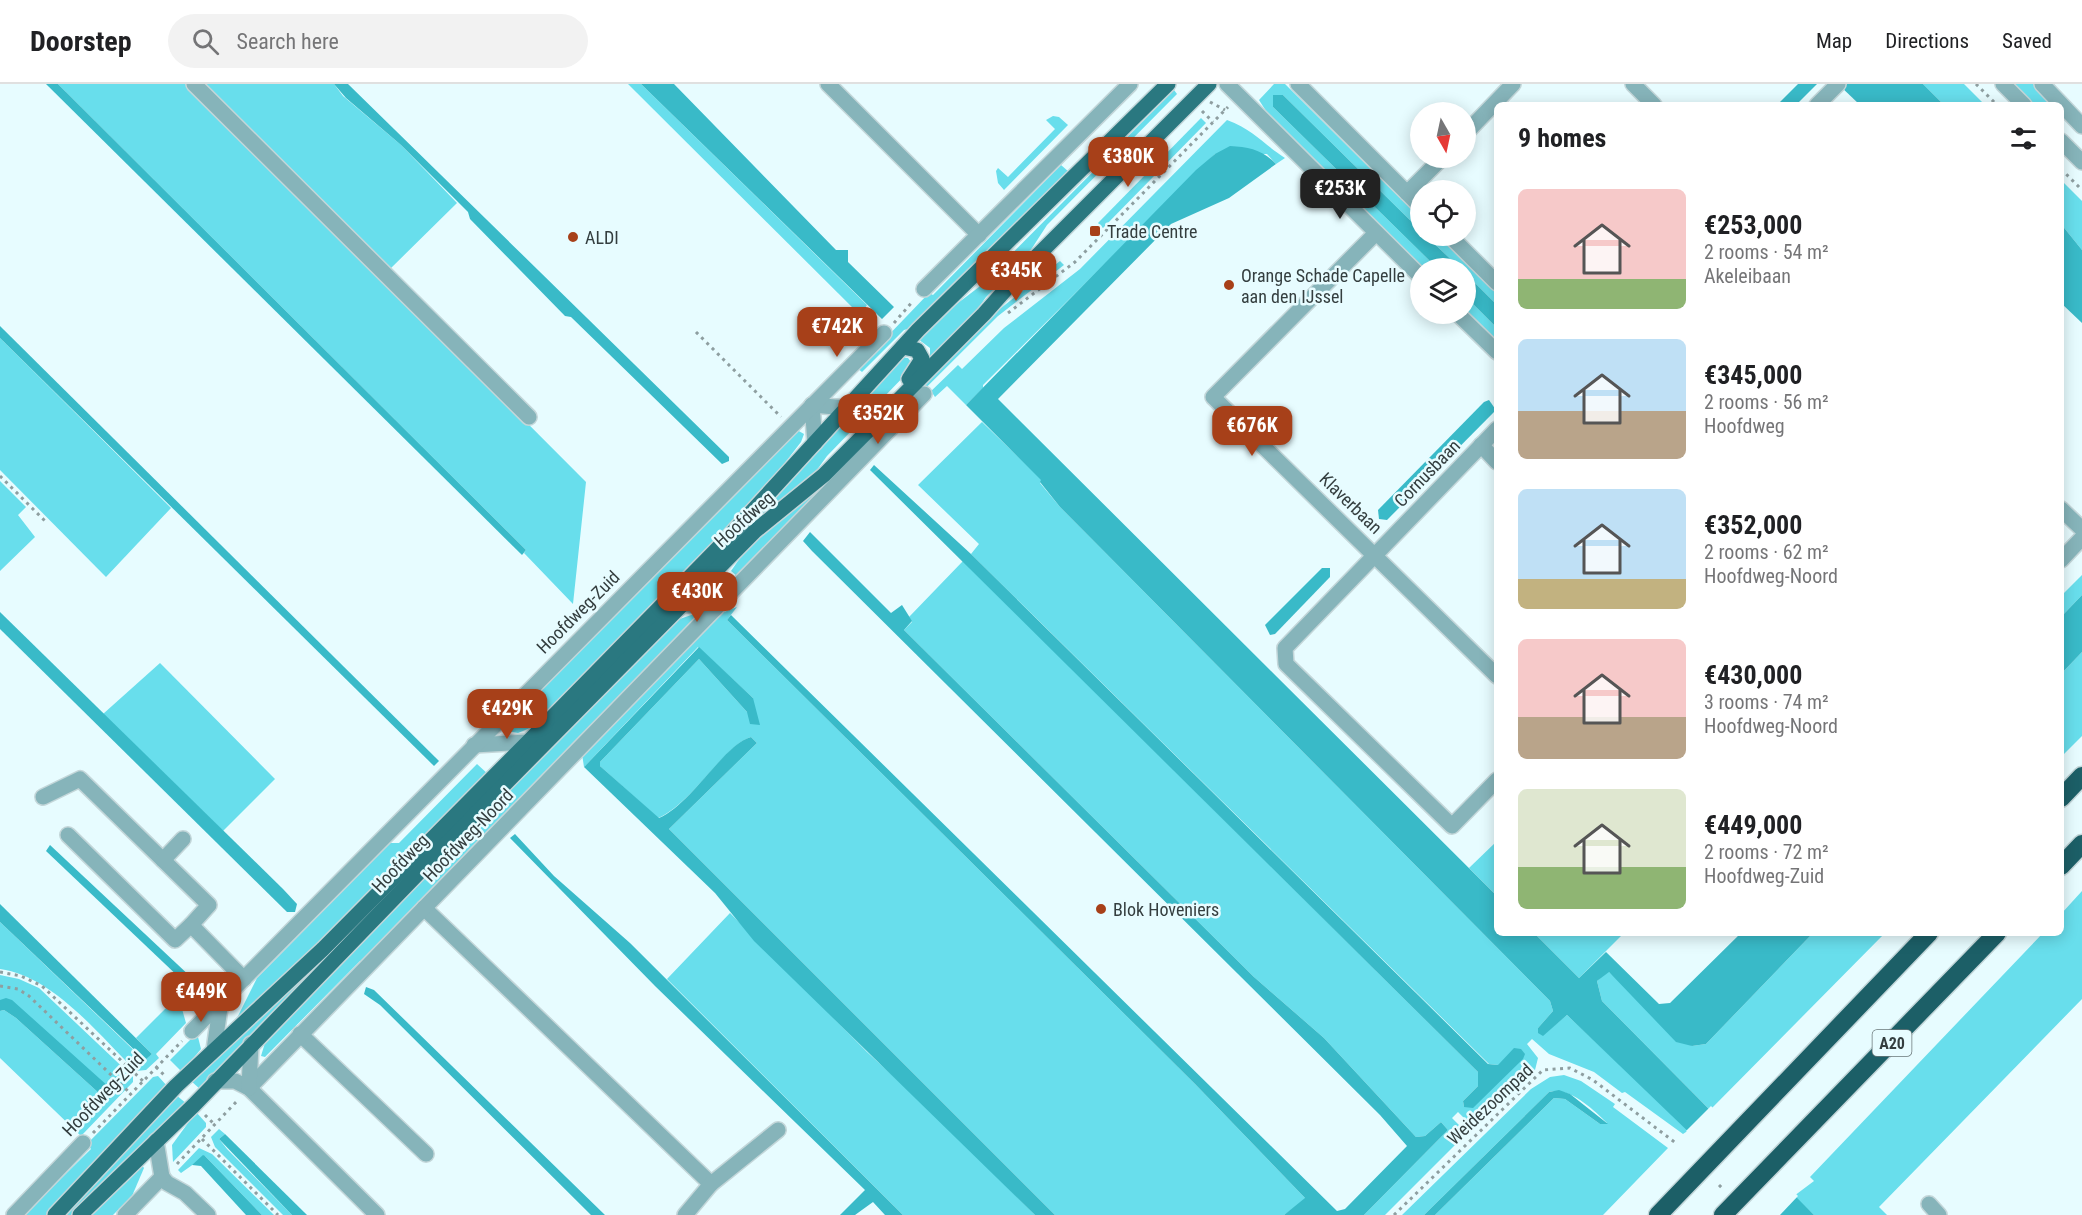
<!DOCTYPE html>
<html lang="en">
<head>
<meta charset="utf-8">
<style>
	:root { --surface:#fff; --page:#f2f2f2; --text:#202124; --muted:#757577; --line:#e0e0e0; --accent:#a74019 }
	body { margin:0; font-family:"Roboto Condensed",sans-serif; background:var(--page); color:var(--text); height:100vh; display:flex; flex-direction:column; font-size:22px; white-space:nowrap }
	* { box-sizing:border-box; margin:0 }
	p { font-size:20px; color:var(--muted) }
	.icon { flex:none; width:33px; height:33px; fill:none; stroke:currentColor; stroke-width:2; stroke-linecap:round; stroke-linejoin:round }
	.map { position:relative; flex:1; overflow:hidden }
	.sheet { position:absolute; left:1494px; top:18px; width:570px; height:834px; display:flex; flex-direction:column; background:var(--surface); border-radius:9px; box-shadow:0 3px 15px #0003 }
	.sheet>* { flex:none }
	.needle { width:39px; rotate:171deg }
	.controls { position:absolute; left:1410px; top:18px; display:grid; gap:12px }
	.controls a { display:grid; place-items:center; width:66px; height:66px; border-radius:50%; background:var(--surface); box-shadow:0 3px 15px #0003; font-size:30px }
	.price { position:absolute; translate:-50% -51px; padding:0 14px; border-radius:12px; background:var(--accent); color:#fff; font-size:20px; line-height:39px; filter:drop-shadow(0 2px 3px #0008) }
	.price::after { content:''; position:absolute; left:50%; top:36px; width:18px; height:14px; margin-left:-9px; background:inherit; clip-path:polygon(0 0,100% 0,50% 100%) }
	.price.current { background:#222; color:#fff }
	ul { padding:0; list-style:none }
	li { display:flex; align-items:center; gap:18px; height:150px; padding:0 24px }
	li span { display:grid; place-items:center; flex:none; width:168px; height:120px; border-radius:9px; color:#555 }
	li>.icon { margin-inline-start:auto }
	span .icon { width:72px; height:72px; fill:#fffc; stroke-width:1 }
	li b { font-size:26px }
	h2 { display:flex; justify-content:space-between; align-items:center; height:72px; padding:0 24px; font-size:26px }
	header { display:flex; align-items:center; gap:36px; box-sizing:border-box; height:84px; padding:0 30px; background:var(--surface); border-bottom:2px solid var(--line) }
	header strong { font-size:28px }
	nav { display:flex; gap:33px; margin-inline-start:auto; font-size:21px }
	.search { width:420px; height:54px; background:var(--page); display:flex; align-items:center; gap:15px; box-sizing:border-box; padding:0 21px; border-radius:33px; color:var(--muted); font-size:22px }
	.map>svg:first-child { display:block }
	.green { fill:#68deec }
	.water { fill:#39bac8 }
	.pier { fill:#e7fcff }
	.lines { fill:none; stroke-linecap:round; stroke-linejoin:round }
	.minor-casing { stroke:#c3d6d9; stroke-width:18 }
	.major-casing { stroke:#c3d6d9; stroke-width:18 }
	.highway-casing { stroke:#c3d6d9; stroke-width:21 }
	.path { stroke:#8e9ea0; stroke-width:3; stroke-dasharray:3 4.5; stroke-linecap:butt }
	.minor { stroke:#86b4ba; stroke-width:15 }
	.major { stroke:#2a7880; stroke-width:15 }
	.highway { stroke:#1c5f67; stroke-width:18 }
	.poi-dot { fill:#a74019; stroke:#e7fcff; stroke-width:2 }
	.labels { text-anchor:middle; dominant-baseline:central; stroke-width:5; stroke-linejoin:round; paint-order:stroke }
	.shield { fill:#e7fcff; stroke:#6a7779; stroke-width:1.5 }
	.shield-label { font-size:16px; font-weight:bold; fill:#343e3f }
	.poi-label { font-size:18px; fill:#343e3f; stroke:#e7fcff; text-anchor:start }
	.street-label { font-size:18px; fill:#343e3f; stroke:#e7fcff }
</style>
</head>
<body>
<header>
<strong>Doorstep</strong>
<div class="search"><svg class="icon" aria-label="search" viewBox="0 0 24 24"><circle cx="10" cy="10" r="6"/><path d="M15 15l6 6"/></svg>Search here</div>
<nav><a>Map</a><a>Directions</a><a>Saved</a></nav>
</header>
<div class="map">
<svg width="2082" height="1131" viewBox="0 0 2082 1131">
	<rect width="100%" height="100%" fill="#e7fcff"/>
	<g class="green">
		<path d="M58 0H189L586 398 573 520 524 469 526 466Z"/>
		<path d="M200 0H334L343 12 401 61 457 119 389 186Z"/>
		<path d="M628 0H641L867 221 860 231Z"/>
		<path d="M1274 0H1285L1420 134V146L1283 11 1273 23 1437 184H1422L1273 38 1259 16Z"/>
		<path d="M1923 0H1964L1985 21H1944Z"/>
		<path d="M2011 0H2034L2054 21H2032Z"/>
		<path d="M1174 6 1177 10 1047 141 1025 175 986 213 964 245 930 275V264L918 255 929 241 979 203Z"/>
		<path d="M1053 32 1059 33 1068 41 1004 106 998 99 996 87 998 84 1008 93 1055 45 1046 36Z"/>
		<path d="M1201 34 1206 39 1103 144 1098 139Z"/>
		<path d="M1227 36C1254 46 1263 60 1285 74L1276 80 1267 70H1215L983 301V304L966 321 947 302 935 313 933 310 928 315 926 312 958 281 962 285 1004 244 1080 185Z"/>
		<path d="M1061 81 1069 88 915 243 904 246 862 288 857 284 929 209 933 211Z"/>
		<path d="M2061 96 2082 117V166L2061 140Z"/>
		<path d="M1426 152H1438L1497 209V221L1466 190V184H1460Z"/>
		<path d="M1060 177 1064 181 998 232 737 492 731 487 751 458 996 228Z"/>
		<path d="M1466 213 1497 244V258L1466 227Z"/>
		<path d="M0 254 171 424 106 493 0 386Z"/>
		<path d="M900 273 908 274 911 278V285L827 372 809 397 201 1006 190 996 808 378Z"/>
		<path d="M982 338 1042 396 1040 399 1060 423 1550 917 1553 927 1538 944 1543 951 1567 931 1689 1046 1683 1050 1625 1008 1622 1009 1594 988 1549 970 1532 955 1527 960 1538 974 1535 986 1476 1040 1469 1039 1458 1028 1452 1034 1463 1045V1054L1459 1057 1385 1131H1364L1448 1046 1441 1038 1425 1052 1416 1053 1324 954 1254 893 904 546 912 538 909 533 963 477 1478 988V1002L1463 1017 1464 1023 1498 981 1489 980 971 470 979 460 918 401Z"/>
		<path d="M797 346 804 350 801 358 754 419 535 642 518 649 506 647 524 628 523 624Z"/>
		<path d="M0 397 26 423 18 431 35 453 0 487Z"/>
		<path d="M2082 491V511L2061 533V512Z"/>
		<path d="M737 523 727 536 1195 1000 1306 1115 1284 1131H1055L669 745 757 659 751 653C725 660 692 720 658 734L600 682V678L699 575 747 628 753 614 698 563 584 683 582 670 719 530Z"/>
		<path d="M694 530 697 533 366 876 360 877 265 973 261 972 268 949 677 536Z"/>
		<path d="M2082 568V652L2061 673V590Z"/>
		<path d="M160 579 275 695 223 747 103 630Z"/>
		<path d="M477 680 489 691 328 854 236 936 257 894 390 759H399Z"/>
		<path d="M1497 757V812L1469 784Z"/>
		<path d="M2082 807V915L1879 1123 1887 1131H1814L1794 1112 1814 1097 1810 1093 2043 849H2061V830Z"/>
		<path d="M730 829 867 968 929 1025 1035 1131H903L667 895Z"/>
		<path d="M0 838 144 976 152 970 136 954 167 923 182 925 186 939 156 970 159 974 146 986 136 987C99 951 53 892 0 885Z"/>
		<path d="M1534 849H1618L1621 852 1579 894Z"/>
		<path d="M1813 849H1885L1710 1026 1602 917 1597 897 1608 887 1692 962 1706 960Z"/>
		<path d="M0 891 19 895 39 904 133 993V998L81 1052 0 974V927L4 926 16 934 101 1011H108L0 916Z"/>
		<path d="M193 953H198L201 965 182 988 170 976Z"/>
		<path d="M1564 991 1581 997 1615 1020 1613 1023 1668 1064 1603 1131H1435L1554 1014 1565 1015 1600 1040 1607 1039C1594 1026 1569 1002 1549 1008L1424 1131H1402L1531 1005 1550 993Z"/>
		<path d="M158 992 168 1003 50 1131H24L91 1065 87 1060 153 993Z"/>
		<path d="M176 1011 187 1020 73 1131H66Z"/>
		<path d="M196 1028 206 1039V1043L173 1078 172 1061Z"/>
		<path d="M219 1045 225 1050 219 1055 227 1065 292 1131H283L215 1063 211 1053Z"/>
		<path d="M199 1064 212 1070 274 1131H262L205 1072 181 1089 178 1086Z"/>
		<path d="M141 1080 144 1084 132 1112 113 1131H86Z"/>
	</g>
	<g class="water">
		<path d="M46 0H58L526 466 522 471Z"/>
		<path d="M334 0H348L729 373V377L722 380 571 233 565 232 470 135 468 128 401 61 346 14Z"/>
		<path d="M641 0H674L836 166H848V178L894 223 882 235Z"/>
		<path d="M1798 0H1817L1796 21H1777Z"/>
		<path d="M1838 0H1923L1944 21H1860Z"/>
		<path d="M1273 11H1283L1420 146V152H1426L1460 184H1437L1273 23Z"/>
		<path d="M1230 62C1249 63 1263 66 1276 80L1229 114 1171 140 998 315 1497 812V849H1534L1579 894 1606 868 1659 920 1670 919 1741 849H1813L1706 960 1692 962 1676 958 1609 888 1597 897 1602 917 1814 1131H1775L1567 931 1543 952 1538 949V944L1553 927 1550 917 1060 423 1040 398 1041 396 966 321 1196 86 1215 70Z"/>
		<path d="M2061 140 2082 166V239L2061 219Z"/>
		<path d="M1466 190 1497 221V244L1466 213Z"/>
		<path d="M0 242 439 677 434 682 0 254Z"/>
		<path d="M1489 316 1496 326 1387 436 1379 435 1378 426 1484 318Z"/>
		<path d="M874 381 971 470 1488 980 1498 981 1514 964 1521 965 1525 970 1523 975 1473 1024 1464 1023 1463 1017 1478 1002V988L870 386Z"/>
		<path d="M810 448 891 529 902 521 912 537 904 546 1254 893 1324 954 1416 1053 1425 1052 1441 1038 1448 1046 1364 1131H1284L1305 1114 1195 1000 727 536 731 531 1337 1127 1345 1125 1407 1062 1380 1031 812 467 803 457Z"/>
		<path d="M1322 484H1330V493L1275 550 1270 551 1265 541Z"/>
		<path d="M2082 511V568L2061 590V533Z"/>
		<path d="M0 528 283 805 297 820 295 828H287L0 545Z"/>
		<path d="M699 563 753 614 760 641 750 640 747 628 699 575 600 678V682L659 734C692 720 724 660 751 653L757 659 669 745 1055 1131H1035L754 857 715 809 584 683Z"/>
		<path d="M515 750 554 792 630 859 903 1131H885L873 1118 855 1131H840L865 1106 655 902 510 754Z"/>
		<path d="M50 761 209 910 203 916 46 767Z"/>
		<path d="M0 820 152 970 145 976 0 838Z"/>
		<path d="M366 903 374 906 605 1131H591L380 921 364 910Z"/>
		<path d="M6 914 12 916 109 1003 108 1011H101L16 934 4 926 0 927V916Z"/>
		<path d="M1559 1006 1570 1010 1608 1040H1600L1565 1015 1554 1014 1435 1131H1424L1549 1008Z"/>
		<path d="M225 1050 307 1131H292L219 1055Z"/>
		<path d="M203 1071 205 1072 262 1131H246L201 1082 192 1081Z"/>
	</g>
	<path class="pier" d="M1711 1022 1798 1112 1780 1131H1771L1686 1047Z"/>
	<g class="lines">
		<defs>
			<g id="minor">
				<path d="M194 0 529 333"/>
				<path d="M828 0 979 151"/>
				<path d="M1227 0 1420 192"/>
				<path d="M1298 0 1420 122"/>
				<path d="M1633 0 1654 21"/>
				<path d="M2003 0 2024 21"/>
				<path d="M2042 0 2082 42"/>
				<path d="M1817 21 1838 0"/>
				<path d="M1466 49 1513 0"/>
				<path d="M2061 57 2082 78"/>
				<path d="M1407 109 1442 74"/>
				<path d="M1376 149 1213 313 1497 592"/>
				<path d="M1450 152 1497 199"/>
				<path d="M924 205 1130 0"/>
				<path d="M1458 230 1497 268"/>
				<path d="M812 321 815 359"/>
				<path d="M812 321 847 324"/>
				<path d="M1497 345 1285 564 1286 580 1452 742 1497 696"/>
				<path d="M1481 361 1497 378"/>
				<path d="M2061 425 2082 445"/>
				<path d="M2061 476 2082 454"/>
				<path d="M716 488 723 516"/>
				<path d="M683 520 715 525"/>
				<path d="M474 661 528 658"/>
				<path d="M43 713 80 695 209 821 191 841"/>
				<path d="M68 751 175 856 191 841 244 895"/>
				<path d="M163 776 183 755"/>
				<path d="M424 824 711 1100"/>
				<path d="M192 947 884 249"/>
				<path d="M300 950 426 1070"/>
				<path d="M214 966 221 917"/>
				<path d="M215 997H235L249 1004 377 1131"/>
				<path d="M249 1004 924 310"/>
				<path d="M249 1004 251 960"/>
				<path d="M156 1057 162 1093"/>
				<path d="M162 1093 167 1099 185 1109 208 1131"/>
				<path d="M1929 1120 1939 1131"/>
				<path d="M14 1131 83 1059"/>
				<path d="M125 1131 162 1093"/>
				<path d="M685 1131 711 1100 778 1046"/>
			</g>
			<g id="major">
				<path d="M903 263 917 266 922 275 909 295"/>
				<path d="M55 1131 176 1002 323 865 528 658 724 458 918 246 1168 0"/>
				<path d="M80 1131 194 1021 491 714 755 447 824 391 984 230 1024 185 1209 0"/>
			</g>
			<g id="highway">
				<path d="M2061 714 2082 692"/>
				<path d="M2061 782 2082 760"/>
				<path d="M1658 1131 1929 849"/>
				<path d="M1723 1131 1997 849"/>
			</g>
		</defs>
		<use href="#minor" class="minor-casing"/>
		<use href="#major" class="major-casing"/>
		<use href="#highway" class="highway-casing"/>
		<g class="path">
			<path d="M1976 0 1997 21"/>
			<path d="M1210 18 1225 26"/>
			<path d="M1202 27 1213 38"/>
			<path d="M2061 85 2082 106"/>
			<path d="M1008 229 1075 178 1228 23"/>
			<path d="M894 239 913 217"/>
			<path d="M696 248 781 333"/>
			<path d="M0 392 47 439"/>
			<path d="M0 888 21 892 42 902 143 997"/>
			<path d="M0 902 18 905 29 912 131 1010"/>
			<path d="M156 983 166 993"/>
			<path d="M205 1031 215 1041"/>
			<path d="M93 1049 182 957"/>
			<path d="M202 1055 278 1131"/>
			<path d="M177 1080 239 1015"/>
			<path d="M1719 1101 1722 1104"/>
			<path d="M1394 1131 1543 986 1570 984 1593 996 1677 1060"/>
		</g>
		<use href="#minor" class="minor"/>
		<use href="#major" class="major"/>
		<use href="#highway" class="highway"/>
	</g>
	<g class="poi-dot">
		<rect x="1089" y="141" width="12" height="12" rx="3"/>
		<circle cx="573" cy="153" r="6"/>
		<circle cx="1229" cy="201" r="6"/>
		<circle cx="1101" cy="825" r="6"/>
	</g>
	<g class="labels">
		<rect class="shield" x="1872.5" y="946" width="39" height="26" rx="4.5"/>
		<g class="shield-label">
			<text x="1892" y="959">A20</text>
		</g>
		<g class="poi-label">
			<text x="1107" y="147">Trade Centre</text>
			<text x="585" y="153">ALDI</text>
			<text x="1241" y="191">Orange Schade Capelle<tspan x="1241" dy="21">aan den IJssel</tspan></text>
			<text x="1113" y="825">Blok Hoveniers</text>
		</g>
		<g class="street-label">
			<text transform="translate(1427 389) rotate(-46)">Cornusbaan</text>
			<text transform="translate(1351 419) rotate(44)">Klaverbaan</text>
			<text transform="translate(744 435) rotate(-42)">Hoofdweg</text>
			<text transform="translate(578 528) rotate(-45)">Hoofdweg-Zuid</text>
			<text transform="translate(468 751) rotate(-46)">Hoofdweg-Noord</text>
			<text transform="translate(400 779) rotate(-46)">Hoofdweg</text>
			<text transform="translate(103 1010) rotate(-46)">Hoofdweg-Zuid</text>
			<text transform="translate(1490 1020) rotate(-43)">Weidezoompad</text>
		</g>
	</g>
</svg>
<div class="controls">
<a><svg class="needle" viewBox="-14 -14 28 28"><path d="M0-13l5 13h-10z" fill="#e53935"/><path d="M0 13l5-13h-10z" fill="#757577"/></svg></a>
<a><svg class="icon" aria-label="locate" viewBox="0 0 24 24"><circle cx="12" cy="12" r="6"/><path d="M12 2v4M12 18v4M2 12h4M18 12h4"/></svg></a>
<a><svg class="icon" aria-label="layers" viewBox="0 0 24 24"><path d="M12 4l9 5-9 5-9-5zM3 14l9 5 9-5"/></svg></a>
</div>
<b class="price" style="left:1128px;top:104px">€380K</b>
<b class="price current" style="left:1340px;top:136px">€253K</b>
<b class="price" style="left:1016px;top:218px">€345K</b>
<b class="price" style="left:837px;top:274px">€742K</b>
<b class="price" style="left:878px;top:361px">€352K</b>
<b class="price" style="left:1252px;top:373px">€676K</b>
<b class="price" style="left:697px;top:539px">€430K</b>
<b class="price" style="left:507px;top:656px">€429K</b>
<b class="price" style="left:201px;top:939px">€449K</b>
<section class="sheet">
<h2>9 homes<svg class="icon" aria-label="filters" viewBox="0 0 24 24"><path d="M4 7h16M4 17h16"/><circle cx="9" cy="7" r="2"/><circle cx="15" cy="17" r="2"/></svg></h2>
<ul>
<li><span style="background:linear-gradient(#f6c9c9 75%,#8fb573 0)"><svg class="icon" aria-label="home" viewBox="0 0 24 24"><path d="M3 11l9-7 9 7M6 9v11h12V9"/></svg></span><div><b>€253,000</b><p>2 rooms · 54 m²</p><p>Akeleibaan</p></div></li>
<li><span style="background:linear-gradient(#bfe0f5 60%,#b9a48a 0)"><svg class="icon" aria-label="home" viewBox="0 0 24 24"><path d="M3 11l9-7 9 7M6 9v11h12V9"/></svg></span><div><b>€345,000</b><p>2 rooms · 56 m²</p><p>Hoofdweg</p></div></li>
<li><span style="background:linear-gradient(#bfe0f5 75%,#c2b280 0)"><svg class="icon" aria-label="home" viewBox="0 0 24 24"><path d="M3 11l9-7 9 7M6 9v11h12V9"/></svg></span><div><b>€352,000</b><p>2 rooms · 62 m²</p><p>Hoofdweg-Noord</p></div></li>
<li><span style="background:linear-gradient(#f6c9c9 65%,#b9a48a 0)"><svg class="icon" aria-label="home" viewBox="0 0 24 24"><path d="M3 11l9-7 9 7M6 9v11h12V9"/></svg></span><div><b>€430,000</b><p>3 rooms · 74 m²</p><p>Hoofdweg-Noord</p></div></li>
<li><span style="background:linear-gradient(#dfe7d0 65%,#8fb573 0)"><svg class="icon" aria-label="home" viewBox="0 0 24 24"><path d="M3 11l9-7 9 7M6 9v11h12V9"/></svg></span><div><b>€449,000</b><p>2 rooms · 72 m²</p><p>Hoofdweg-Zuid</p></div></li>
</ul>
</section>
</div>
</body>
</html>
